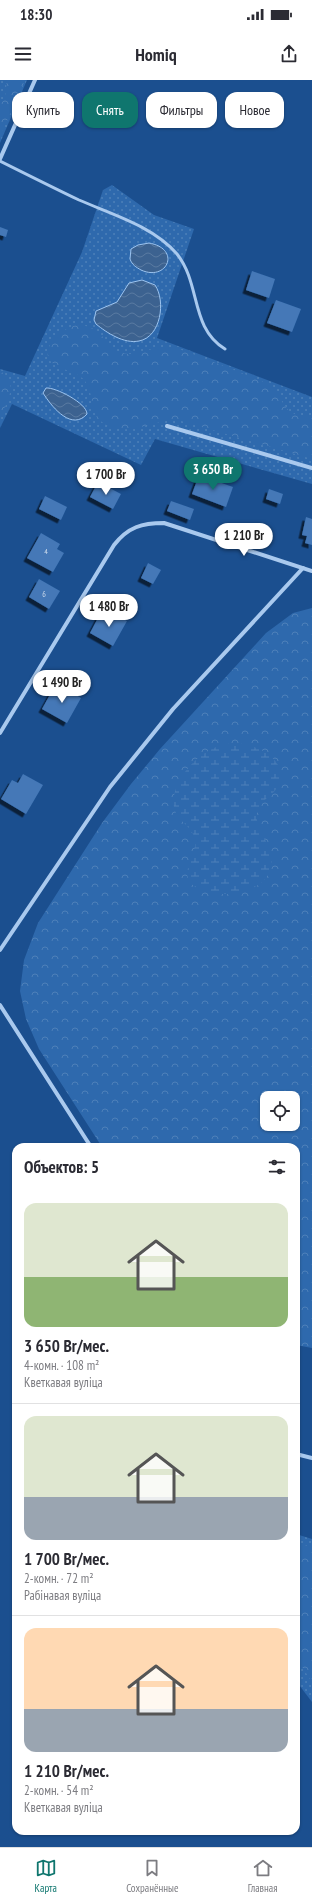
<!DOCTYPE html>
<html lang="ru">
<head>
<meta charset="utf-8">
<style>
	:root { --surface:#fff; --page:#f7f7f7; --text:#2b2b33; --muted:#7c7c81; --line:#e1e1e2; --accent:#0f766e }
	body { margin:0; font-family:"PT Sans Narrow",sans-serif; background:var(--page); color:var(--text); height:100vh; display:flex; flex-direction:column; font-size:15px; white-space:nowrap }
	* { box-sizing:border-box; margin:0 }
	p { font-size:13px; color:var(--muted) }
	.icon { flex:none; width:22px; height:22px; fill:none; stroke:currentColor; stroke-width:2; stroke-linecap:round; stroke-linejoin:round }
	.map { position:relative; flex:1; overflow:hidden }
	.sheet { position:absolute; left:12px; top:1063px; width:288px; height:692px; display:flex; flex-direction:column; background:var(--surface); border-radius:12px; box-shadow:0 1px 3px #0004 }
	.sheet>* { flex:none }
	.banner { position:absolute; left:12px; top:12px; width:288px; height:36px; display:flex; gap:8px }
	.fabs { position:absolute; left:260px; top:1011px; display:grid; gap:8px }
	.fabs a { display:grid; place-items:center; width:40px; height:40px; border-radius:8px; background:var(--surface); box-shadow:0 1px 3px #0004; font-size:20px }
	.price { position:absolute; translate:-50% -34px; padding:0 9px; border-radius:14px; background:#fff; color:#222; font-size:13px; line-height:26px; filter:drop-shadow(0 1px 2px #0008) }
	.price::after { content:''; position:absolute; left:50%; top:24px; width:12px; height:9px; margin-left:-6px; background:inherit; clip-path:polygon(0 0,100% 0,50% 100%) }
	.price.current { background:var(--accent); color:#fff }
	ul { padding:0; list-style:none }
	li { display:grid; align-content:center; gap:8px; height:212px; padding:0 12px }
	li+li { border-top:1px solid var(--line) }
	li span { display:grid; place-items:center; height:124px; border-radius:12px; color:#555 }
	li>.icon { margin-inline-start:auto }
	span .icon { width:72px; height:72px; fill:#fffc; stroke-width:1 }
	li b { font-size:17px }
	h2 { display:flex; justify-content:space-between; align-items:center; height:48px; padding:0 12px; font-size:17px }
	.chip { padding:0 14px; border-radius:12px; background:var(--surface); box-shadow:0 1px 3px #0004; font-size:14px; line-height:36px }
	.chip.current { background:var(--accent); color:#fff }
	.status { display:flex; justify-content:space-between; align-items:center; height:28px; padding:0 20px; background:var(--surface); direction:ltr }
	.status svg { height:11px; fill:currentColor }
	header { display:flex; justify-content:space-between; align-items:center; height:52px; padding:0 12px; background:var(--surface); font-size:18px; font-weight:700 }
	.tab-bar { display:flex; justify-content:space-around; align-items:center; height:56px; border-top:1px solid var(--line); background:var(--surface); font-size:11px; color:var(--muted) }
	.tab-bar a { display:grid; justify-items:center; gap:2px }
	.tab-bar .current { color:var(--accent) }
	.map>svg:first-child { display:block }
	.grass { fill:url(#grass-dots) }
	.forest { fill:url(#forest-crowns); fill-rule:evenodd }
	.wetland { fill:url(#wetland-marsh) }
	.water { fill:url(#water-waves); stroke:#9cc4f0 }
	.building { fill:#4478b7; filter:url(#shadow) }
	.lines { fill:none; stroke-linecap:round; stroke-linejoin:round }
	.lane { stroke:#a9c9ee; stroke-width:3 }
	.street { stroke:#a9c9ee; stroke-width:4 }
	.labels { text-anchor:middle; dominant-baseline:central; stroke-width:3; stroke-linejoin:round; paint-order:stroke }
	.number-label { font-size:8px; fill:#d0dded }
</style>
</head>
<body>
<div class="status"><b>18:30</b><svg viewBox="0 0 49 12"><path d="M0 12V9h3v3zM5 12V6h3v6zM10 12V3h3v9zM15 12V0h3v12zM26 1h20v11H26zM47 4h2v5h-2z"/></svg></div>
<header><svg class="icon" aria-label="menu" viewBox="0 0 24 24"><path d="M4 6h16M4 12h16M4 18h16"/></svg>Homiq<svg class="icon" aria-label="share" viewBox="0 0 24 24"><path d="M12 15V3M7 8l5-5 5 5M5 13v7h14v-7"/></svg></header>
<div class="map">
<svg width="312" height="1767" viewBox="0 0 312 1767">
	<defs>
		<pattern id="grass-dots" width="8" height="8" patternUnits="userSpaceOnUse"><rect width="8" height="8" fill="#2e69ad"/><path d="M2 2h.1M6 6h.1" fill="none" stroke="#4d80b9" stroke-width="1.8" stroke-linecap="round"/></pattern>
		<pattern id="forest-crowns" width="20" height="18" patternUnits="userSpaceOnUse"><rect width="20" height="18" fill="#2e69ad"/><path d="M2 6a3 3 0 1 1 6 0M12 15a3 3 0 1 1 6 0" fill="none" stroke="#4d80b9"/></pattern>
		<pattern id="wetland-marsh" width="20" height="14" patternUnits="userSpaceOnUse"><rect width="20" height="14" fill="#2e69ad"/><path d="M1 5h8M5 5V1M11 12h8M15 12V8" fill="none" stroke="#4d80b9"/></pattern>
		<pattern id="water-waves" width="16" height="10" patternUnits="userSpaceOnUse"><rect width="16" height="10" fill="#3c6290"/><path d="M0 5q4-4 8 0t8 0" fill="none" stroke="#597aa1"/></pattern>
		<filter id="shadow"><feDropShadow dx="-3.5" dy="3.5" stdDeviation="0" flood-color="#0009"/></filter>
	</defs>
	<rect width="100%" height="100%" fill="#1b4f8f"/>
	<g class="grass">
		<path d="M0 0H27L0 63Z"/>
		<path d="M112 105 154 135 194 149 157 258 312 317V404L155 359 141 385 12 324 0 348V289L25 296 82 172 103 110Z"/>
		<path d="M296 1454 312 1459V1622L296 1601Z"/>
	</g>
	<g class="forest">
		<path d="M7 0H25L0 57V26L5 17Z"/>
		<path d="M76 245C107 245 102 269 123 273 138 277 152 266 167 267 181 268 195 275 208 280 228 288 250 295 270 305 287 322 281 336 312 337V379L178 340C155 339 135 355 112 347 85 338 97 318 85 301 75 287 38 290 50 265 55 254 65 249 76 245Z"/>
		<path d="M0 291C20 302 7 322 0 338Z"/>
		<path d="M312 528V1268L296 1265V1067H102L39 969 26 939 20 911 24 880 38 843 102 743 131 704 160 669 266 553 293 533ZM267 1018H293V1044H267Z"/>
		<path d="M296 1463 312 1467V1602L296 1578Z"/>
	</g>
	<path class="wetland" d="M235 663C256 664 290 679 278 706 272 718 258 720 257 734 255 748 266 758 270 771 279 803 246 815 220 814 205 813 183 807 188 788 191 777 197 771 195 759 192 746 176 740 174 727 170 704 193 678 212 669 219 665 227 664 235 663Z"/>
	<g class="water">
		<path d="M149 163C182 169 167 202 141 190 136 187 132 185 130 179L131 169 138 165Z"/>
		<path d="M142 200 155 205C166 221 161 257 139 261 124 264 107 253 96 244L94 240 96 231 117 222 129 203Z"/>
		<path d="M46 308C55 307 87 323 87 334 72 351 53 328 45 316L43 313Z"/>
	</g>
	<g class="building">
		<path d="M0 147 8 150 6 157 0 155Z"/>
		<path d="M252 191 275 199 269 218 246 210Z"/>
		<path d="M276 220 301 229 292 252 267 243Z"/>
		<path d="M199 395 233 407 226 427 192 414Z"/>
		<path d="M98 402 121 414 113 429 90 417Z"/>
		<path d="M269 409 283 414 280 424 266 419Z"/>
		<path d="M45 416 67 427 61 440 39 429Z"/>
		<path d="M171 421 194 429 190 440 167 431Z"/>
		<path d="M306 437 312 439V465L305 463 307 456 302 455Z"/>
		<path d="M41 453 60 464 57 469 64 473 53 492 27 478Z"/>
		<path d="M148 483 161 490 153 504 141 498Z"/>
		<path d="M39 499 60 511 49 529 29 517Z"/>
		<path d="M108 531 127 541 113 566 90 553 100 534 105 537Z"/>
		<path d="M62 607 81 618 67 643 42 629 53 609 58 613Z"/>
		<path d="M23 694 43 705 26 734 1 719 12 700 18 703Z"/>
	</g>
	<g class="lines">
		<path class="lane" d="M0 81C26 94 52 107 79 120 111 134 153 146 177 174 201 204 190 248 225 269"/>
		<g class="street">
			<path d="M0 79 35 0"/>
			<path d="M167 346 312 388"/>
			<path d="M0 653 114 465C128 447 142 443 164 443L312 491"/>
			<path d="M0 870 110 707 173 629 303 488"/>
			<path d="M0 925 91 1067"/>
			<path d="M296 1374 312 1378"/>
		</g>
	</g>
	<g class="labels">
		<g class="number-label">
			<text x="46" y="471">4</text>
			<text x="44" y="514">6</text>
		</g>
	</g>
</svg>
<div class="fabs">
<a><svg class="icon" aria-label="locate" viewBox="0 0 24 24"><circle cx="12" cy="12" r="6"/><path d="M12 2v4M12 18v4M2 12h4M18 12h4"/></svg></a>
</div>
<b class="price current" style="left:213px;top:411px">3 650 Br</b>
<b class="price" style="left:106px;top:416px">1 700 Br</b>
<b class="price" style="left:244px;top:477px">1 210 Br</b>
<b class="price" style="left:109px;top:548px">1 480 Br</b>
<b class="price" style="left:62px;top:624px">1 490 Br</b>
<div class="banner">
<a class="chip">Купить</a>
<a class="chip current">Снять</a>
<a class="chip">Фильтры</a>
<a class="chip">Новое</a>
</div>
<section class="sheet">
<h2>Объектов: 5<svg class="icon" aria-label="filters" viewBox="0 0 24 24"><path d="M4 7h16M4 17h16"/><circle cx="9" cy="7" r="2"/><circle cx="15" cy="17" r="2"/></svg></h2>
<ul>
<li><span style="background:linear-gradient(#dfe7d0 60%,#8fb573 0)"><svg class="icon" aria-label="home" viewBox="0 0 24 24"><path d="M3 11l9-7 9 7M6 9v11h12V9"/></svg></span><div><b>3 650 Br/мес.</b><p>4-комн. · 108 m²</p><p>Кветкавая вуліца</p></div></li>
<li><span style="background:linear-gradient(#dfe7d0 65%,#9aa5b1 0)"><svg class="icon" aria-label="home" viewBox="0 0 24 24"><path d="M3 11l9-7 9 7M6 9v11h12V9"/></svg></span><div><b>1 700 Br/мес.</b><p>2-комн. · 72 m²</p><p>Рабінавая вуліца</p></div></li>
<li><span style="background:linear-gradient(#ffd9b3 65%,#9aa5b1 0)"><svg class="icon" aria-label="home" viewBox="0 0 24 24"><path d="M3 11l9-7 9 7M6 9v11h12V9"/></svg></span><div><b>1 210 Br/мес.</b><p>2-комн. · 54 m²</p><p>Кветкавая вуліца</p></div></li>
</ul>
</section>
</div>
<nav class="tab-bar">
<a class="current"><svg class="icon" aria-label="map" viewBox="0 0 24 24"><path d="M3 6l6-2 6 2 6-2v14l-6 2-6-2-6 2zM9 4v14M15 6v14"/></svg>Карта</a>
<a><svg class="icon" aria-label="saved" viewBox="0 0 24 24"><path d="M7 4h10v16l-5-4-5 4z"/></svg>Сохранённые</a>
<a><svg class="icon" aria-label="home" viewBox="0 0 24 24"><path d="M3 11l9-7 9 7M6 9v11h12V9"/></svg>Главная</a>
</nav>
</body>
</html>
